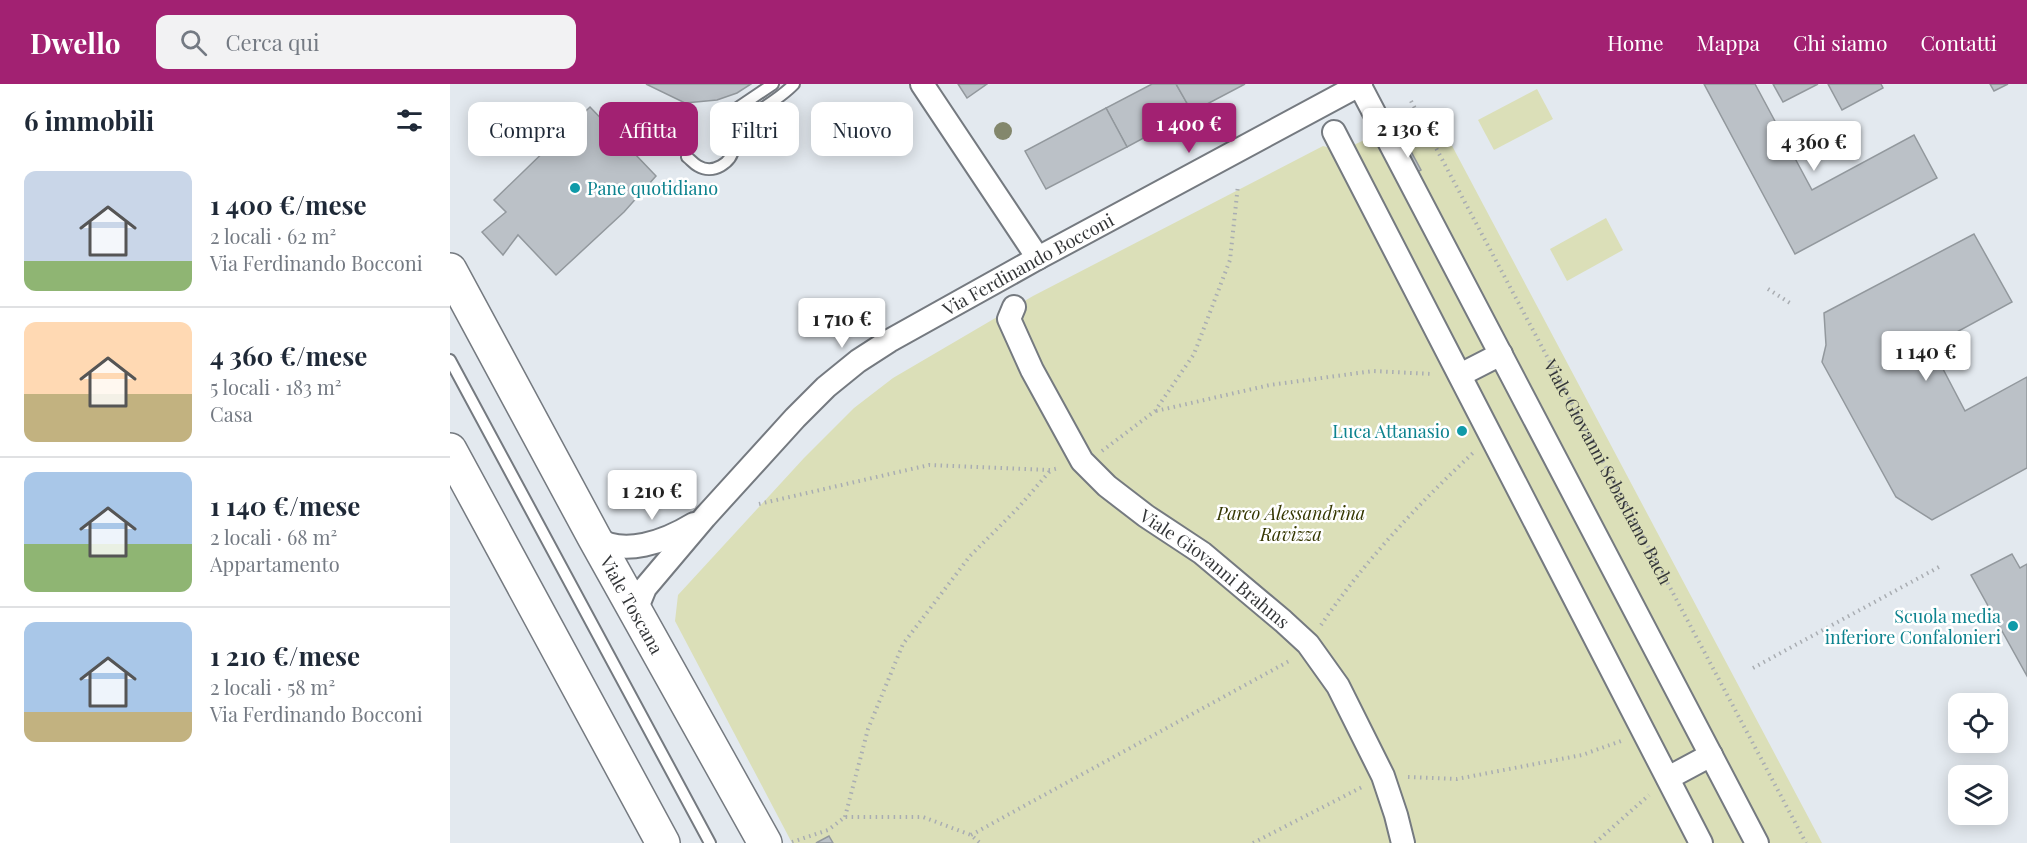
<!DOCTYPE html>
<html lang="it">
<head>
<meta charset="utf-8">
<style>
	:root { --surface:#fff; --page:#f2f2f3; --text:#1f2937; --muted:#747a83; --line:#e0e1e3; --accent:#a22172 }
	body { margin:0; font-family:"Playfair Display",serif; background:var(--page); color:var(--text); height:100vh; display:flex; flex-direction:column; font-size:22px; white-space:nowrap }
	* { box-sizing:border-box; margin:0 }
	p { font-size:20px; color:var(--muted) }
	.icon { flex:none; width:33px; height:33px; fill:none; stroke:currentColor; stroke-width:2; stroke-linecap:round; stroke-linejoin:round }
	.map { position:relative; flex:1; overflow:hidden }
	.drawer { display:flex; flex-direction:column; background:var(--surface); width:450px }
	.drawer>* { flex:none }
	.top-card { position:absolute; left:18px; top:18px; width:570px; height:54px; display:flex; gap:12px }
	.buttons { position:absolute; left:1498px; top:609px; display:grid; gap:12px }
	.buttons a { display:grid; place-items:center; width:60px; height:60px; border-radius:12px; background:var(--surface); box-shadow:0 3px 15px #0003; font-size:30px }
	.price { position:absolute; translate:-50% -51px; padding:0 14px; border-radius:6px; background:#fff; color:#222; font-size:20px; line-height:39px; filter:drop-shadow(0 2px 3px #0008) }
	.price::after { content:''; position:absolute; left:50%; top:36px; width:18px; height:14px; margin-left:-9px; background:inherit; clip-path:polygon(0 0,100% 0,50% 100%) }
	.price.on { background:var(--accent); color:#fff }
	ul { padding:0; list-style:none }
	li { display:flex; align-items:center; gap:18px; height:150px; padding:0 24px }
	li+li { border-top:2px solid var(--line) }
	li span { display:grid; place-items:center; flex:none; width:168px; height:120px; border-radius:12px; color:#555 }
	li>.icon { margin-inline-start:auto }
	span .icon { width:72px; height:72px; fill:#fffc; stroke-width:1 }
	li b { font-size:26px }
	h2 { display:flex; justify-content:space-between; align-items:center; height:72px; padding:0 24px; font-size:26px }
	.chip { padding:0 21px; border-radius:12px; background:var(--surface); box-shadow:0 3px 15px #0003; font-size:21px; line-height:54px }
	.chip.on { background:var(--accent); color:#fff }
	header { display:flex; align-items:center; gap:36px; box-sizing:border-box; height:84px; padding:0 30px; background:var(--accent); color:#fff }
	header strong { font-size:28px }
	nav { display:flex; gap:33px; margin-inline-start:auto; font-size:21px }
	.search { width:420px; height:54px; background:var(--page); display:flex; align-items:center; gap:15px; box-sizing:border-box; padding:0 21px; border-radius:12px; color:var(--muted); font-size:22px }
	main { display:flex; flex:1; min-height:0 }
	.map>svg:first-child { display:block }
	.green { fill:#dbdfb8 }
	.building { fill:#bbc1c7; stroke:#92989d; stroke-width:1.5 }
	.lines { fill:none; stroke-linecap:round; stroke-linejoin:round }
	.lane-casing { stroke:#757a80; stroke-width:14 }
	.street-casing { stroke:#757a80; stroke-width:26 }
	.primary-casing { stroke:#757a80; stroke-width:36 }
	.path { stroke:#a9adb2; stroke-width:4; stroke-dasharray:1.5 4.5; stroke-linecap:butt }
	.lane { stroke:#fff; stroke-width:10 }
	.street { stroke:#fff; stroke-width:22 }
	.primary { stroke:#fff; stroke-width:33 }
	.tree { fill:#83876c }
	.culture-dot { fill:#0f9aa8; stroke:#fff; stroke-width:2 }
	.labels { text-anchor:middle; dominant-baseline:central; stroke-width:5; stroke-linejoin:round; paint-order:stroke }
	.culture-label { font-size:18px; fill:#0d838f; stroke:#fff; text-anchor:end }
	.street-label { font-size:18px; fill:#343638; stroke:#fff }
	.park-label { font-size:18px; font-style:italic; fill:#343600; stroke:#fff }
</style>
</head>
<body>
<header>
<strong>Dwello</strong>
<div class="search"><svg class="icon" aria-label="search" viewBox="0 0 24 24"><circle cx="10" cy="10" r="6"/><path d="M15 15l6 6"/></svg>Cerca qui</div>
<nav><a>Home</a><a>Mappa</a><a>Chi siamo</a><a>Contatti</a></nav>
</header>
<main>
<section class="drawer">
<h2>6 immobili<svg class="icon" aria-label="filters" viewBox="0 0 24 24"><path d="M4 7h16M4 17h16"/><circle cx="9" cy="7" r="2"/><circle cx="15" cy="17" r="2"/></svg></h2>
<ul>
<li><span style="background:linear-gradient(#c9d6e8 75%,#8fb573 0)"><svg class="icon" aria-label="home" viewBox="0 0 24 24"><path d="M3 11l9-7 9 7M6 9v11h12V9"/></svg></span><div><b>1 400 €/mese</b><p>2 locali · 62 m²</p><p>Via Ferdinando Bocconi</p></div></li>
<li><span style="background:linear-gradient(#ffd9b3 60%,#c2b280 0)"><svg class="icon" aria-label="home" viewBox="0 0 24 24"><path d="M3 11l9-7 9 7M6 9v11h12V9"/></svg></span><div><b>4 360 €/mese</b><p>5 locali · 183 m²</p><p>Casa</p></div></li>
<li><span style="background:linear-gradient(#a9c7e8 60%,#8fb573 0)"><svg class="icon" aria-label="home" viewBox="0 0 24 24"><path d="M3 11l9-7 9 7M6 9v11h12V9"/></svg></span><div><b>1 140 €/mese</b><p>2 locali · 68 m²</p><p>Appartamento</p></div></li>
<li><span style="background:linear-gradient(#a9c7e8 75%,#c2b280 0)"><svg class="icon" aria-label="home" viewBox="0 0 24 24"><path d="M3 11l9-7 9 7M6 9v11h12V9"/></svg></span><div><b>1 210 €/mese</b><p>2 locali · 58 m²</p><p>Via Ferdinando Bocconi</p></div></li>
</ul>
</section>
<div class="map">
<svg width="1577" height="759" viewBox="0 0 1577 759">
	<rect width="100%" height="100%" fill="#e3e9ef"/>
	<g class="green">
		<path d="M1087 5 1103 35 1044 66 1028 36Z"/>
		<path d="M982 24 1372 759H342L225 537 228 511 354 374 404 324 443 294 583 212 873 62 891 67Z"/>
		<path d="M1156 134 1173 166 1117 197 1100 165Z"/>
	</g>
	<g class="building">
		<path d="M196 0H301L287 9 267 16 235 19Z"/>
		<path d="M508 0H537L517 14Z"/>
		<path d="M702 0H726L742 28 677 63 656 24Z"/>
		<path d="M726 0H795L742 28Z"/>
		<path d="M1254 0H1305L1362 106 1464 51 1487 94 1345 170Z"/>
		<path d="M1323 0H1368L1333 18Z"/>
		<path d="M1378 0H1431L1433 4 1392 26Z"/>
		<path d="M1540 0H1558L1544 7Z"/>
		<path d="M140 23 206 92 174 128 106 191 68 151 53 171 32 148 56 128 44 116Z"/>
		<path d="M656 24 677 63 596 105 575 67Z"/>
		<path d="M956 58 971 86 960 92 945 64Z"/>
		<path d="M1524 150 1562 218 1481 262 1515 327 1577 293V384L1482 436 1446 413 1372 278 1376 261 1374 229Z"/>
		<path d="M1562 470 1570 484 1577 480V592L1521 491Z"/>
		<path d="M379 752 383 759H366Z"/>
	</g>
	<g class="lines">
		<defs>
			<g id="lane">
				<path d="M284 45C303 28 327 18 344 0"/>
				<path d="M237 73C241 76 244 80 248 82 263 91 282 79 284 63 286 51 285 37 286 25L323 0"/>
				<path d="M0 276 260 759"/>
			</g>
			<g id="street">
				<path d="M472 0 588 174"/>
				<path d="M909 0 1307 759"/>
				<path d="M884 48 1251 759"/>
				<path id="s2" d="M564 223 559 235 582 286 632 377 657 402 696 432 752 469 833 537 858 560 888 602 933 692 946 731 953 759"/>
				<path d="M1010 291 1051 270"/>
				<path d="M144 453C173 474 216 457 244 440"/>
				<path id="s3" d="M189 532 188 521 195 504 255 433 345 334 376 303 408 277 439 257 588 174 911 0"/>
				<path d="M1218 694 1261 671"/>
			</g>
			<g id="primary">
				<path id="s4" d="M0 186 144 453 315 759"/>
				<path d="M0 366 213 759"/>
			</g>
		</defs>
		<use href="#lane" class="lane-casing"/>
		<use href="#street" class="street-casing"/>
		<use href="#primary" class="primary-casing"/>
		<g class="path">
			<path id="s1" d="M961 17 1356 759"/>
			<path d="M1318 205 1340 219"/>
			<path d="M706 327 820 301 923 287 982 290"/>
			<path d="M652 367 705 327 744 270 780 176 788 101"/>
			<path d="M309 420 479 381 601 386 609 384"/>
			<path d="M871 541C914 478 967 421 1023 369"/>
			<path d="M1303 584 1489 483"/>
			<path d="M958 693 1007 695 1132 671 1174 656"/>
			<path d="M395 733 418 645 453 560 520 472 567 425 600 387"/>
			<path d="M521 751 841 576"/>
			<path d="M342 758 378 746 395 733H473L521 751 530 759"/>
			<path d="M803 759 912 703"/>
			<path d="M1145 759 1199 711"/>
		</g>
		<use href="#lane" class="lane"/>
		<use href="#street" class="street"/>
		<use href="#primary" class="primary"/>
	</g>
	<circle class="tree" cx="553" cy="47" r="9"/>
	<g class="culture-dot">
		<circle cx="125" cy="104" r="6"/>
		<circle cx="1012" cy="347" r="6"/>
		<circle cx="1563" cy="542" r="6"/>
	</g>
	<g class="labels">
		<g class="culture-label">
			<text x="137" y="104" text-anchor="start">Pane quotidiano</text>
			<text x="1000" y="347">Luca Attanasio</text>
			<text x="1551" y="532">Scuola media<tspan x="1551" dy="21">inferiore Confalonieri</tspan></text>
		</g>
		<g class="street-label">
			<text stroke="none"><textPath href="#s3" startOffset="537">Via Ferdinando Bocconi</textPath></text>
			<text stroke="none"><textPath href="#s1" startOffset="420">Viale Giovanni Sebastiano Bach</textPath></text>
			<text stroke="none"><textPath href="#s2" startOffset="344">Viale Giovanni Brahms</textPath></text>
			<text stroke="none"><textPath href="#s4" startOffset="381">Viale Toscana</textPath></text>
		</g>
		<g class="park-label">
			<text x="841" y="429">Parco Alessandrina<tspan x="841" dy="21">Ravizza</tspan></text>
		</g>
	</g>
</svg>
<div class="buttons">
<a><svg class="icon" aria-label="locate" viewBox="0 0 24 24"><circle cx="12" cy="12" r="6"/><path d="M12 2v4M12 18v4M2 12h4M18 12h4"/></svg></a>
<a><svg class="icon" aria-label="layers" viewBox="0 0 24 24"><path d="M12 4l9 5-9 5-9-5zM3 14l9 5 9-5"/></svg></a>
</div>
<b class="price on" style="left:739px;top:70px">1 400 €</b>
<b class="price" style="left:958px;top:75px">2 130 €</b>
<b class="price" style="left:1364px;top:88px">4 360 €</b>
<b class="price" style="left:392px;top:265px">1 710 €</b>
<b class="price" style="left:1476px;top:298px">1 140 €</b>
<b class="price" style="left:202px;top:437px">1 210 €</b>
<div class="top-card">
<a class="chip">Compra</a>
<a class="chip on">Affitta</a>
<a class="chip">Filtri</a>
<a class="chip">Nuovo</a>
</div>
</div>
</main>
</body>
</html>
